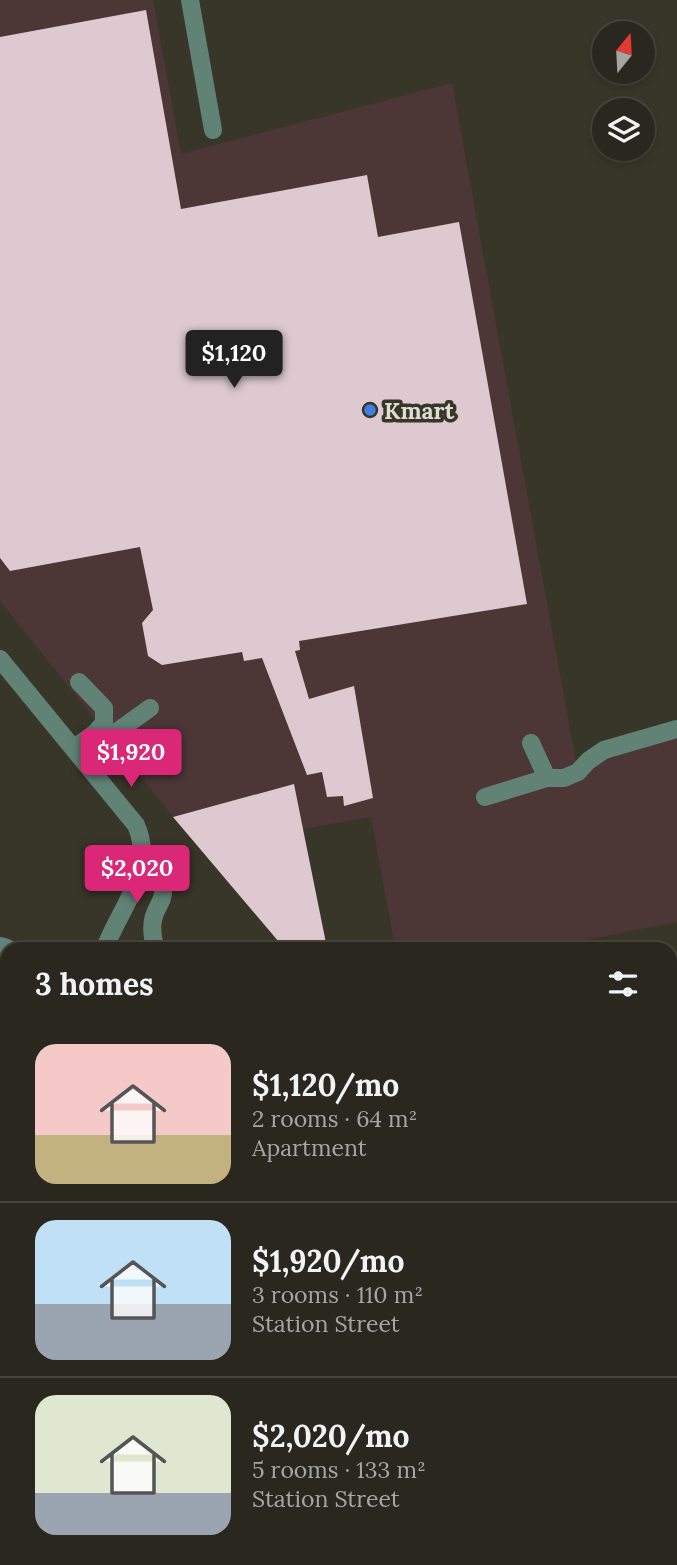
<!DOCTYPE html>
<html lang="en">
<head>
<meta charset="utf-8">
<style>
	:root { --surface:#2a281e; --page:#323027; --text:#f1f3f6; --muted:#a5a6a4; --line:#46443c; --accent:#db2777 }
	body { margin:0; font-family:Lora,serif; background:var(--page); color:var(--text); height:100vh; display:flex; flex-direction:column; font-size:26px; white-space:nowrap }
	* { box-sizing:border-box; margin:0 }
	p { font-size:23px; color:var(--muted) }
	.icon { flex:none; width:38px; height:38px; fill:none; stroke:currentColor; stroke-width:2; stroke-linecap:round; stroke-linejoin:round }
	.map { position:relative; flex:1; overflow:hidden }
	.sheet { position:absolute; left:0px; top:942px; width:677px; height:625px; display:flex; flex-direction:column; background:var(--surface); border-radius:21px 21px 0 0; box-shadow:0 4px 10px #0003,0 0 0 2px var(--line) }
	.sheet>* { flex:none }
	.needle { width:46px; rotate:18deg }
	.tools { position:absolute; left:592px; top:21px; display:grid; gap:14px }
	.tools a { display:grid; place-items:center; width:63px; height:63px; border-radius:50%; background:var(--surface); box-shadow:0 4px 10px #0003,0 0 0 2px var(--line); font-size:35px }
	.price { position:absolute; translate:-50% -60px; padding:0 16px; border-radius:7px; background:var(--accent); color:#fff; font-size:23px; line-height:46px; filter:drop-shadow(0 2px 4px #0008) }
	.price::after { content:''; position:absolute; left:50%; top:42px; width:21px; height:16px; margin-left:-10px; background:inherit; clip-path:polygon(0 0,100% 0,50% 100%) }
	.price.current { background:#222; color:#fff }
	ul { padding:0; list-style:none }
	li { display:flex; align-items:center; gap:21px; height:175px; padding:0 35px }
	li+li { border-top:2px solid var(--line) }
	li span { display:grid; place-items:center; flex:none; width:196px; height:140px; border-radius:21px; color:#555 }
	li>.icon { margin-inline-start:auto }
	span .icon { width:84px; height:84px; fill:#fffc; stroke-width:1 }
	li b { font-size:30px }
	h2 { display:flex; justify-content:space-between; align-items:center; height:84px; padding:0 35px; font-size:30px }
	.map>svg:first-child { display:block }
	.commercial { fill:#4c3736 }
	.green { fill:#3a634c }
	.building { fill:#ddc9cf }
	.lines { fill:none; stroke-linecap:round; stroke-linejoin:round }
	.path { stroke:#807e73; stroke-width:4.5; stroke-dasharray:3.5 3.5; stroke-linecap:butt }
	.minor { stroke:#618376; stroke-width:18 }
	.shop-dot { fill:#3f7fe0; stroke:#383628; stroke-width:2.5 }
	.labels { text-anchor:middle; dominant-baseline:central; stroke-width:7; stroke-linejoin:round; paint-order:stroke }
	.poi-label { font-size:23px; font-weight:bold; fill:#deddd4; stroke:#383628; text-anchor:start }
</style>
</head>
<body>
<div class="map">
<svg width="677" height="1565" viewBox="0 0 677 1565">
	<rect width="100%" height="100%" fill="#383628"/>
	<path class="commercial" d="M0 0H153L181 154 452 83 576 762 677 736V922L546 948H395L371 817 303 829 293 784 173 817 0 601Z"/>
	<path class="green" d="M0 984 7 987V1131L0 1150Z"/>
	<g class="building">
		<path d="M146 10 181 209 367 175 378 237 459 222 527 604 299 641 300 650 295 651 309 699 354 686 373 798 344 806 343 796 327 797 322 772 307 775 262 658 244 661 242 652 162 665 148 656 142 623 153 610 140 547 10 571 0 558V37Z"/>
		<path d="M294 784 303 829 327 948H284L173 817Z"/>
		<path d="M677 1009V1044H670V1011Z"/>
		<path d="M670 1086 677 1087V1140H670Z"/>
		<path d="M677 1164V1565H567V1559H670V1165Z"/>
		<path d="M0 1496 7 1498V1559H98V1565H0Z"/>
		<rect x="454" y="1559" width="86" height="6"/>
	</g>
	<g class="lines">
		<g class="path">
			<path d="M7 979V983"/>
			<path d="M7 1057 5 1072 7 1080"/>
		</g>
		<g class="minor">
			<path d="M190 0 213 130"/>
			<path d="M0 659 136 825C156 870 120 908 105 948"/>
			<path d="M531 743 547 778H564L578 772 588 761 604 750 677 729"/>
			<path d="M74 748 95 733 104 723V708L79 682"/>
			<path d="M90 751 150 708"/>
			<path d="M485 797 547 778"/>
			<path d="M143 850C150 862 162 876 163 890 164 900 157 906 154 916 151 926 152 939 156 948"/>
			<path d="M0 946 7 948"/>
			<path d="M670 965 677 963"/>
			<path d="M670 1154 677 1155"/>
			<path d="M0 1264 7 1242"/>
			<path d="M116 1559V1565"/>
			<path d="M352 1559V1565"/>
			<path d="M554 1559V1565"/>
		</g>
	</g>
	<circle class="shop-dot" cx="370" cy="410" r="7"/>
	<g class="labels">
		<g class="poi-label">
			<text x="384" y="410">Kmart</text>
		</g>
	</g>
</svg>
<div class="tools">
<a><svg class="needle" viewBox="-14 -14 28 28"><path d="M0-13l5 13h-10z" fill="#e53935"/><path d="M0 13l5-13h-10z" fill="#a5a6a4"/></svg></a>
<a><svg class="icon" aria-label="layers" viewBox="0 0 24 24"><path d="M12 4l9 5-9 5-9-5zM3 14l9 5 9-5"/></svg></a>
</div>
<b class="price current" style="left:234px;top:390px">$1,120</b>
<b class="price" style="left:131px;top:789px">$1,920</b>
<b class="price" style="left:137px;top:905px">$2,020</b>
<section class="sheet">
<h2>3 homes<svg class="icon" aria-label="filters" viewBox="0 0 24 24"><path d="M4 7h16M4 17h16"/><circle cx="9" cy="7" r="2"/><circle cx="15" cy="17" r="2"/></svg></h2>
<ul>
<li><span style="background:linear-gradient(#f6c9c9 65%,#c2b280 0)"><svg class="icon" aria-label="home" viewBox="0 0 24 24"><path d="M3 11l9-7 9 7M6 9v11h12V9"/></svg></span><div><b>$1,120/mo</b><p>2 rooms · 64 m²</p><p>Apartment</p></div></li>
<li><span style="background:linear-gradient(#bfe0f5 60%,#9aa5b1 0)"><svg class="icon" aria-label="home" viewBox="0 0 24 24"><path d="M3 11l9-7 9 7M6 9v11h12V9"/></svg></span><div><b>$1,920/mo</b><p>3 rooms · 110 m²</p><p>Station Street</p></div></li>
<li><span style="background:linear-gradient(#dfe7d0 70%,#9aa5b1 0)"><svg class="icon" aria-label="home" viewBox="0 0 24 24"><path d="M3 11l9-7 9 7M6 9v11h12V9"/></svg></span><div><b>$2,020/mo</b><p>5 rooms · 133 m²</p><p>Station Street</p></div></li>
</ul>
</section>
</div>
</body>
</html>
